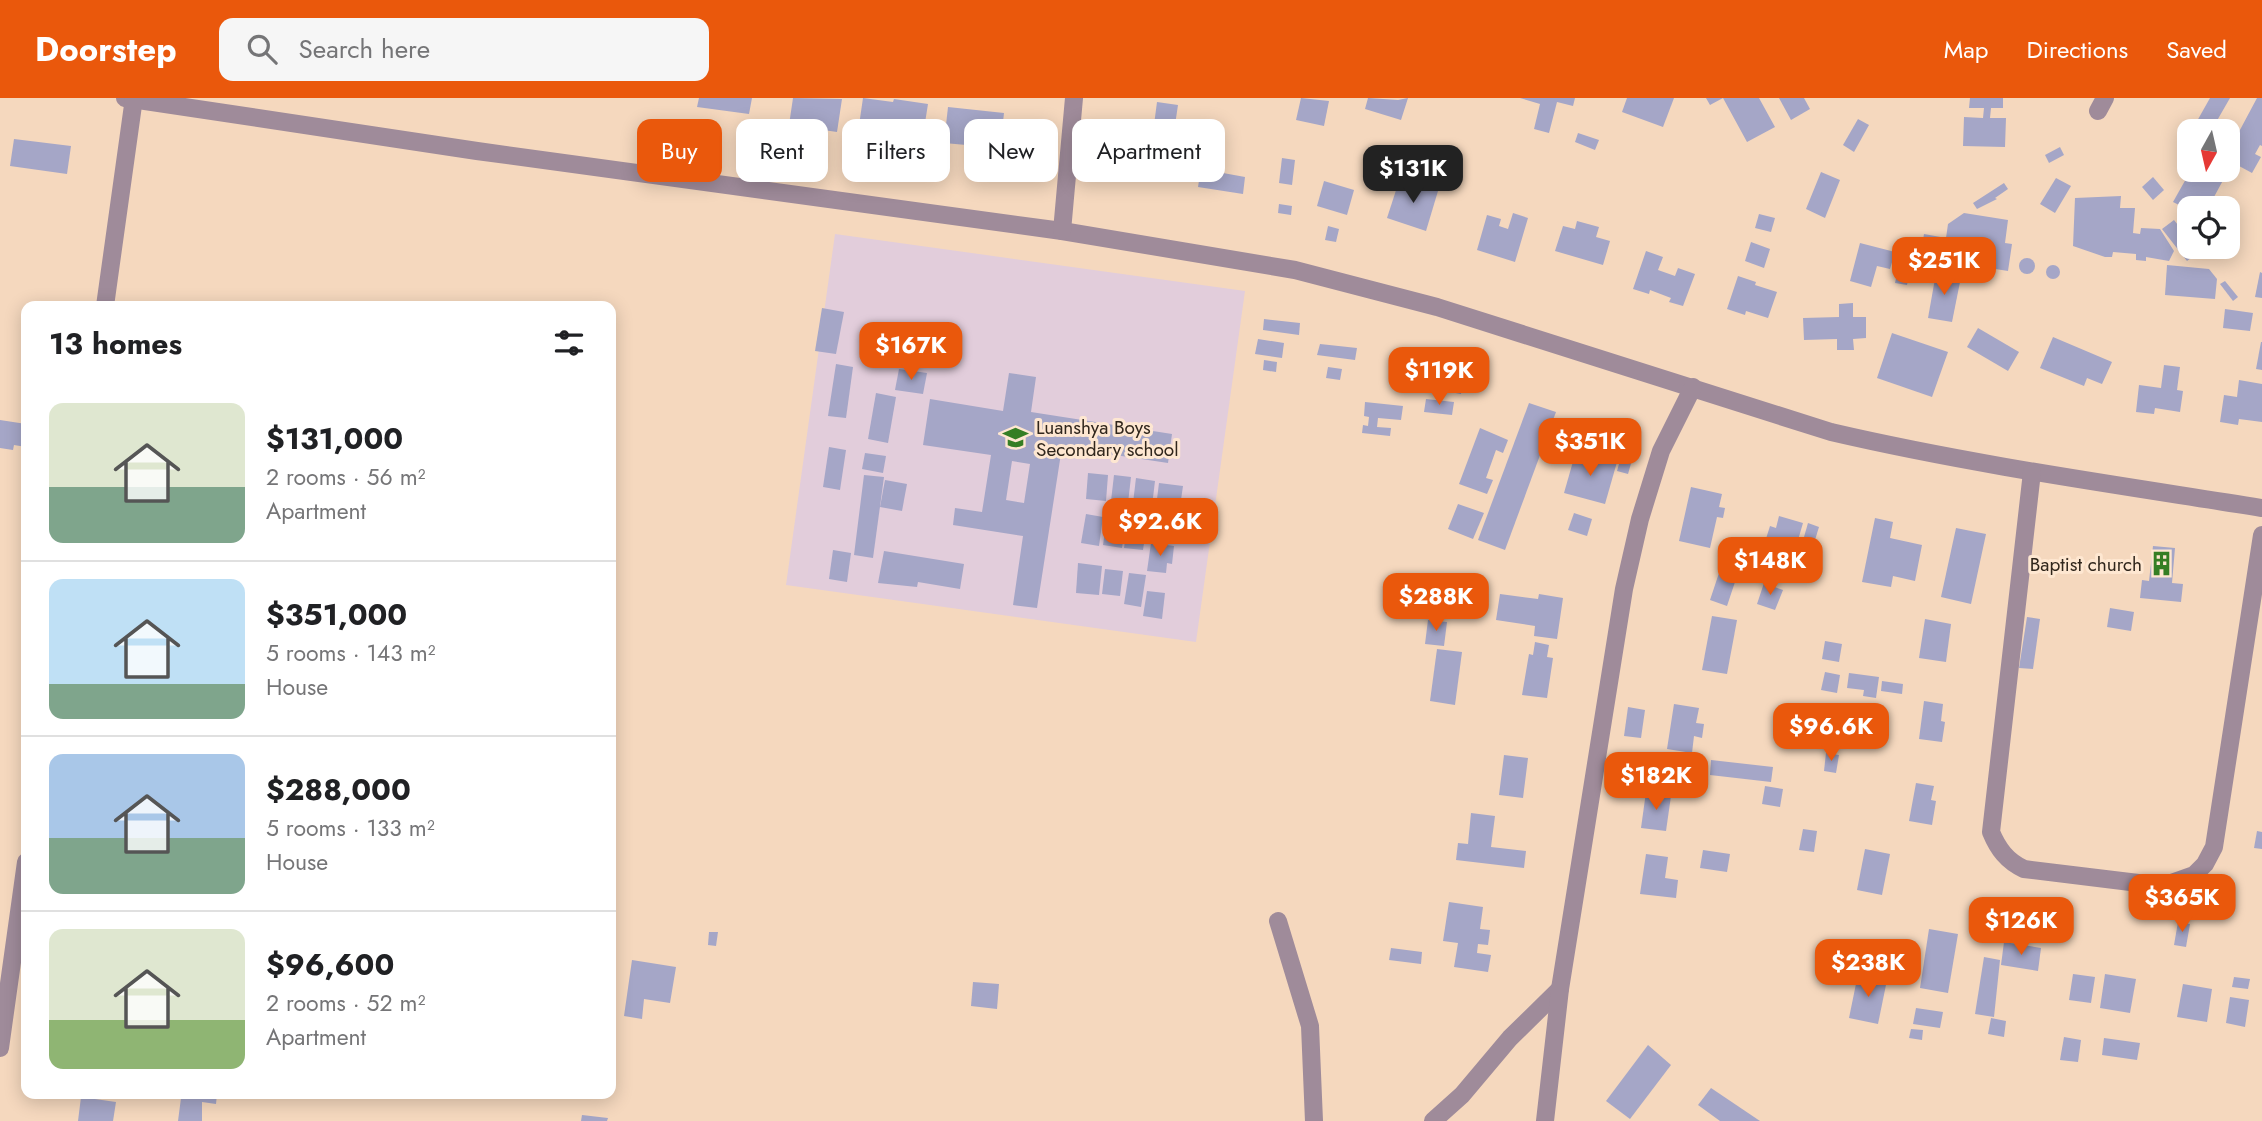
<!DOCTYPE html>
<html lang="en">
<head>
<meta charset="utf-8">
<style>
	:root { --surface:#fff; --page:#f6f6f6; --text:#202124; --muted:#757577; --line:#e0e0e0; --accent:#ea580c }
	body { margin:0; font-family:Jost,sans-serif; background:var(--page); color:var(--text); height:100vh; display:flex; flex-direction:column; font-size:26px; white-space:nowrap }
	* { box-sizing:border-box; margin:0 }
	p { font-size:23px; color:var(--muted) }
	.icon { flex:none; width:38px; height:38px; fill:none; stroke:currentColor; stroke-width:2; stroke-linecap:round; stroke-linejoin:round }
	.map { position:relative; flex:1; overflow:hidden }
	.drawer { position:absolute; left:21px; top:203px; width:595px; height:798px; display:flex; flex-direction:column; background:var(--surface); border-radius:14px; box-shadow:0 4px 18px #0003 }
	.drawer>* { flex:none }
	.banner { position:absolute; left:637px; top:21px; width:665px; height:63px; display:flex; gap:14px }
	.needle { width:46px; rotate:188deg }
	.controls { position:absolute; left:2177px; top:21px; display:grid; gap:14px }
	.controls a { display:grid; place-items:center; width:63px; height:63px; border-radius:14px; background:var(--surface); box-shadow:0 4px 18px #0003; font-size:35px }
	.price { position:absolute; translate:-50% -60px; padding:0 16px; border-radius:14px; background:var(--accent); color:#fff; font-size:23px; line-height:46px; filter:drop-shadow(0 2px 4px #0008) }
	.price::after { content:''; position:absolute; left:50%; top:42px; width:21px; height:16px; margin-left:-10px; background:inherit; clip-path:polygon(0 0,100% 0,50% 100%) }
	.price.active { background:#222; color:#fff }
	ul { padding:0; list-style:none }
	li { display:flex; align-items:center; gap:21px; height:175px; padding:0 28px }
	li+li { border-top:2px solid var(--line) }
	li span { display:grid; place-items:center; flex:none; width:196px; height:140px; border-radius:14px; color:#555 }
	li>.icon { margin-inline-start:auto }
	span .icon { width:84px; height:84px; fill:#fffc; stroke-width:1 }
	li b { font-size:30px }
	h2 { display:flex; justify-content:space-between; align-items:center; height:84px; padding:0 28px; font-size:30px }
	.tag { padding:0 24px; border-radius:14px; background:var(--surface); box-shadow:0 4px 18px #0003; font-size:24px; line-height:63px }
	.tag.active { background:var(--accent); color:#fff }
	header { display:flex; align-items:center; gap:42px; box-sizing:border-box; height:98px; padding:0 35px; background:var(--accent); color:#fff }
	header strong { font-size:33px }
	nav { display:flex; gap:38px; margin-inline-start:auto; font-size:24px }
	.search { width:490px; height:63px; background:var(--page); display:flex; align-items:center; gap:18px; box-sizing:border-box; padding:0 24px; border-radius:14px; color:var(--muted); font-size:26px }
	.map>svg:first-child { display:block }
	.education { fill:#e2cddb }
	.building { fill:#a5a6c7; fill-rule:evenodd }
	.lines { fill:none; stroke-linecap:round; stroke-linejoin:round }
	.minor { stroke:#9f8b9a; stroke-width:18 }
	.labels { text-anchor:middle; dominant-baseline:central; stroke-width:6; stroke-linejoin:round; paint-order:stroke }
	.poi-label { font-size:19px; fill:#30261c; stroke:#fee7d1; text-anchor:start }
</style>
</head>
<body>
<header>
<strong>Doorstep</strong>
<div class="search"><svg class="icon" aria-label="search" viewBox="0 0 24 24"><circle cx="10" cy="10" r="6"/><path d="M15 15l6 6"/></svg>Search here</div>
<nav><a>Map</a><a>Directions</a><a>Saved</a></nav>
</header>
<div class="map">
<svg width="2262" height="1023" viewBox="0 0 2262 1023">
	<rect width="100%" height="100%" fill="#f5d8be"/>
	<path class="education" d="M835 136 1245 193 1196 544 786 487Z"/>
	<g class="building">
		<path d="M699 0H752L749 16 697 9Z"/>
		<path d="M793 0 842 1 837 34 789 27Z"/>
		<path d="M863 0 893 4 894 1 928 6 921 50 857 41Z"/>
		<path d="M1301 0 1329 3 1324 28 1296 22Z"/>
		<path d="M1368 0 1398 2 1408 0 1401 22 1365 11Z"/>
		<path d="M1520 0H1575L1573 8 1557 4 1549 35 1534 31 1540 6Z"/>
		<path d="M1627 0H1674L1663 29 1622 14Z"/>
		<path d="M1706 0H1759L1775 29 1747 44 1723 0 1710 7Z"/>
		<path d="M1779 0H1804L1810 11 1791 22Z"/>
		<path d="M1970 0H2003V10H1991L1990 20H2006L2005 49 1963 48 1964 19 1983 20 1984 10H1969Z"/>
		<path d="M2210 0H2230L2211 33H2195L2192 32Z"/>
		<path d="M2257 0H2262V48L2260 47 2255 56 2261 59 2252 75 2228 62V43L2233 45Z"/>
		<path d="M1157 4 1178 7 1172 47 1182 49 1179 71 1131 64 1134 39 1152 42Z"/>
		<path d="M948 9 1004 15 1000 50 944 45Z"/>
		<path d="M1858 21 1869 27 1854 54 1843 47Z"/>
		<path d="M1578 35 1599 42 1595 52 1575 44Z"/>
		<path d="M745 40 760 42 757 58 742 55Z"/>
		<path d="M14 41 71 48 67 76 10 68Z"/>
		<path d="M2060 49 2064 57 2049 65 2045 57Z"/>
		<path d="M1282 60 1295 62 1292 87 1279 85Z"/>
		<path d="M1202 64 1224 68 1223 75 1245 79 1243 96 1198 89Z"/>
		<path d="M2191 72H2222L2227 75 2208 110H2189V112L2173 104Z"/>
		<path d="M1821 74 1840 82 1825 120 1806 111Z"/>
		<path d="M2153 79 2164 92 2153 102 2142 89Z"/>
		<path d="M1400 80 1438 93 1426 133 1387 120Z"/>
		<path d="M2056 80 2071 88 2055 115 2040 106Z"/>
		<path d="M1324 83 1354 92 1347 117 1317 108Z"/>
		<path d="M2004 85 2008 91 1995 100 1997 101 1977 111 1973 105Z"/>
		<path d="M2121 98 2120 110H2135L2133 135 2140 136 2141 130 2160 131 2174 153 2169 163 2146 159V163L2136 162V156L2113 154 2112 159H2105L2073 148 2075 100Z"/>
		<path d="M1279 106 1292 108 1291 117 1278 115Z"/>
		<path d="M1513 115 1528 120 1515 164 1477 152 1487 117 1501 121 1499 128 1508 131Z"/>
		<path d="M1964 115 2008 122 2005 145 2012 146 2008 173 1920 159 1924 136 1946 140 1948 126Z"/>
		<path d="M1759 116 1775 120 1771 134 1755 130Z"/>
		<path d="M2174 122 2189 141V149H2195L2199 154 2187 163 2162 131Z"/>
		<path d="M1577 123 1599 129 1596 139 1610 143 1603 167 1555 153 1563 128 1575 131Z"/>
		<path d="M1328 128 1339 131 1336 144 1325 142Z"/>
		<path d="M1751 144 1770 151 1764 170 1745 163Z"/>
		<path d="M1860 145 1895 154 1890 171 1877 168 1871 189 1850 183Z"/>
		<path d="M1646 153 1663 159 1658 172 1675 178 1678 170 1695 176 1683 208 1669 204 1671 200 1650 192 1649 196 1633 191Z"/>
		<path d="M1901 157 1913 159 1907 187 1895 185Z"/>
		<circle cx="2027" cy="168" r="8"/>
		<circle cx="2053" cy="174" r="7"/>
		<path d="M2167 167 2209 171 2217 181 2215 201 2165 197Z"/>
		<path d="M2260 174 2262 175V200L2255 199Z"/>
		<path d="M1936 175 1961 179 1952 224 1928 220Z"/>
		<path d="M1738 178 1756 184 1755 187 1777 194 1768 220 1746 213 1745 217 1727 211Z"/>
		<path d="M2225 183 2238 199 2233 203 2220 186Z"/>
		<path d="M1853 205V219H1866V240L1853 241 1854 252H1837V241L1804 242 1803 220 1839 219V206Z"/>
		<path d="M822 210 844 214 836 256 815 253Z"/>
		<path d="M2225 211 2253 215 2250 233 2223 230Z"/>
		<path d="M1264 221 1300 225 1299 237 1263 232Z"/>
		<path d="M1978 230 2019 254 2008 273 1967 249Z"/>
		<path d="M1892 235 1948 254 1932 299 1877 280Z"/>
		<path d="M2053 239 2112 264 2102 286 2087 280 2084 288 2040 270Z"/>
		<path d="M1258 241 1284 245 1282 260 1255 256Z"/>
		<path d="M2261 244H2262V272L2256 271Z"/>
		<path d="M1320 246 1357 250 1355 262 1317 257Z"/>
		<path d="M1264 262 1277 264 1276 274 1263 272Z"/>
		<path d="M836 266 853 269 846 320 828 318Z"/>
		<path d="M2164 267 2180 269 2177 292 2183 293 2180 314 2155 310 2154 316 2136 314 2139 287 2161 290Z"/>
		<path d="M1328 269 1342 271 1340 282 1326 280Z"/>
		<path d="M899 271 927 275 923 296 895 292Z"/>
		<path d="M1009 275 1036 279 1031 314 1172 336 1168 365 1062 349 1037 510 1013 507 1023 438 953 427 955 410 982 414 991 357 923 347 930 301 1003 313ZM1012 363 1030 366 1024 405 1006 402Z"/>
		<path d="M1424 275 1463 282 1461 296 1422 289Z"/>
		<path d="M2239 282 2262 286V324L2239 321 2238 327 2220 324 2224 297 2237 299Z"/>
		<path d="M876 295 896 299 888 345 868 341Z"/>
		<path d="M1426 301 1454 304 1452 317 1424 314Z"/>
		<path d="M1365 304 1403 308 1401 322 1378 320 1377 329 1391 330 1390 338 1362 335 1363 327 1368 328 1369 319 1364 318Z"/>
		<path d="M1529 305 1556 314 1505 452 1478 442Z"/>
		<path d="M0 322 26 326V349L14 347 13 352 0 350Z"/>
		<path d="M1480 330 1508 342 1503 355 1496 352 1486 380 1493 382 1487 396 1459 386Z"/>
		<path d="M1628 339 1638 340 1637 350 1627 348Z"/>
		<path d="M829 349 846 352 840 392 823 389Z"/>
		<path d="M1623 352 1634 355 1628 376 1617 373Z"/>
		<path d="M1576 353 1617 364 1605 406 1564 395Z"/>
		<path d="M865 355 886 358 883 375 862 371Z"/>
		<path d="M1088 375 1108 377 1106 403 1086 401Z"/>
		<path d="M864 377 884 379 873 460 854 457Z"/>
		<path d="M1114 377 1131 379 1128 405 1111 403Z"/>
		<path d="M1136 380 1155 383 1152 408 1133 405Z"/>
		<path d="M885 382 907 386 902 413 880 409Z"/>
		<path d="M1159 385 1183 388 1176 436 1153 433Z"/>
		<path d="M1691 389 1722 396 1719 409 1725 410 1723 420 1717 419 1710 450 1679 443Z"/>
		<path d="M1458 406 1484 415 1473 441 1448 431Z"/>
		<path d="M1574 415 1592 421 1587 438 1568 432Z"/>
		<path d="M1086 416 1103 419 1099 448 1081 445Z"/>
		<path d="M1779 418 1803 425 1796 449 1819 456 1813 476 1791 469 1789 476 1758 466 1770 428 1776 430Z"/>
		<path d="M1107 419 1126 422 1122 450 1103 447Z"/>
		<path d="M1875 420 1893 424 1890 440 1922 447 1915 483 1893 478 1891 489 1862 484Z"/>
		<path d="M1128 422 1147 425 1143 452 1124 450Z"/>
		<path d="M1808 425 1819 429 1815 442 1804 439Z"/>
		<path d="M1956 430 1986 436 1971 506 1941 499Z"/>
		<path d="M1151 445 1174 448 1172 466 1167 465 1166 475 1147 473Z"/>
		<path d="M2153 448 2175 450 2172 485 2183 486 2181 504 2140 500 2142 482 2149 483Z"/>
		<path d="M833 452 851 455 847 484 829 481Z"/>
		<path d="M884 453 964 466 960 491 918 484 917 489 878 485Z"/>
		<path d="M1726 454 1743 460 1727 508 1710 502Z"/>
		<path d="M1078 465 1102 468 1099 497 1076 495Z"/>
		<path d="M1105 471 1123 473 1120 498 1102 496Z"/>
		<path d="M1129 475 1146 477 1141 509 1124 506Z"/>
		<path d="M1443 476 1465 479 1460 515 1438 513Z"/>
		<path d="M1764 485 1783 492 1775 512 1757 506Z"/>
		<path d="M1147 493 1165 495 1162 521 1143 518Z"/>
		<path d="M1500 496 1538 501 1539 496 1563 500 1557 541 1534 538 1535 528 1496 522Z"/>
		<path d="M2110 510 2134 514 2131 533 2107 529Z"/>
		<path d="M1712 518 1737 522 1727 576 1702 572Z"/>
		<path d="M2027 519 2040 521 2033 571 2019 570Z"/>
		<path d="M1925 521 1951 526 1946 564 1919 560Z"/>
		<path d="M1428 522 1447 524 1444 548 1425 546Z"/>
		<path d="M1825 543 1842 546 1839 564 1822 561Z"/>
		<path d="M1535 544 1549 547 1547 559 1553 560 1547 600 1522 597 1529 556 1533 557Z"/>
		<path d="M1437 551 1462 554 1455 607 1430 603Z"/>
		<path d="M1825 574 1840 577 1837 595 1821 592Z"/>
		<path d="M1849 575 1879 579 1876 600 1863 598 1864 592 1847 590Z"/>
		<path d="M1882 583 1903 586 1902 596 1881 593Z"/>
		<path d="M1924 603 1943 606 1941 623 1945 624 1942 644 1919 641Z"/>
		<path d="M1674 606 1699 610 1696 625 1704 626 1702 640 1694 638 1692 655 1667 651Z"/>
		<path d="M1628 609 1645 612 1641 640 1624 638Z"/>
		<path d="M1826 655 1839 657 1836 675 1824 673Z"/>
		<path d="M1504 657 1528 660 1523 700 1499 697Z"/>
		<path d="M1711 662 1773 669 1771 684 1710 677Z"/>
		<path d="M1671 664 1686 666 1684 677 1670 675Z"/>
		<path d="M1916 685 1934 688 1931 702 1936 703 1932 727 1909 723Z"/>
		<path d="M1765 688 1783 691 1780 709 1762 706Z"/>
		<path d="M1646 694 1671 698 1666 733 1641 730Z"/>
		<path d="M1471 715 1495 718 1491 749 1526 753 1524 770 1456 762 1458 745 1468 746Z"/>
		<path d="M1803 731 1817 733 1814 754 1799 752Z"/>
		<path d="M2257 733 2262 734V751L2254 750Z"/>
		<path d="M1865 751 1890 756 1882 797 1857 792Z"/>
		<path d="M1703 752 1730 756 1727 774 1700 770Z"/>
		<path d="M1646 756 1668 759 1665 780 1678 782 1676 800 1640 796Z"/>
		<path d="M1449 804 1483 809 1480 831 1490 832 1488 847 1478 846 1477 855 1491 857 1488 874 1454 869 1458 845 1443 843Z"/>
		<path d="M2178 824 2190 826 2186 849 2174 847Z"/>
		<path d="M1929 831 1958 836 1948 895 1920 890Z"/>
		<path d="M709 834H718L716 848 708 847Z"/>
		<path d="M2004 844 2041 850 2038 873 2001 867Z"/>
		<path d="M1391 850 1422 854 1421 866 1389 862Z"/>
		<path d="M1984 859 2000 862 1994 919 1975 916Z"/>
		<path d="M632 862 676 869 670 905 644 901 642 921 624 918Z"/>
		<path d="M1858 876 1887 882 1878 926 1849 920Z"/>
		<path d="M2073 876 2095 879 2091 905 2069 902Z"/>
		<path d="M2105 876 2136 881 2130 915 2100 910Z"/>
		<path d="M2234 879 2250 881 2248 891 2232 889Z"/>
		<path d="M973 884 999 886 997 911 971 908Z"/>
		<path d="M2183 886 2212 891 2207 924 2177 919Z"/>
		<path d="M2230 899 2249 902 2245 929 2226 925Z"/>
		<path d="M1916 910 1943 914 1940 930 1913 926Z"/>
		<path d="M1991 920 2006 923 2004 939 1988 936Z"/>
		<path d="M1911 931 1923 932 1922 942 1909 940Z"/>
		<path d="M2064 939 2081 942 2078 964 2060 962Z"/>
		<path d="M2104 940 2140 945 2137 962 2102 957Z"/>
		<path d="M1648 947 1671 967 1630 1021 1606 1003Z"/>
		<path d="M1711 990 1760 1023H1720L1698 1007Z"/>
		<path d="M159 996H217L216 1006 202 1004V1023H178L181 1000Z"/>
		<path d="M81 999 116 1004 113 1023H78Z"/>
		<path d="M582 1017 608 1020 607 1023H581Z"/>
	</g>
	<g class="lines">
		<g class="minor">
			<path d="M125 0 477 53 1062 133 1295 172 1437 209 1831 334C1973 367 2118 387 2262 410"/>
			<path d="M2098 13 2105 0"/>
			<path d="M1062 133 1074 0"/>
			<path d="M105 208 134 0"/>
			<path d="M2032 374 1991 734C1998 751 2007 763 2024 771L2163 788 2194 777 2205 766 2214 749 2262 437"/>
			<path d="M1278 823 1310 928 1314 1023"/>
			<path d="M0 950 26 764"/>
			<path d="M1433 1023 1462 997 1510 940 1560 891"/>
			<path d="M1545 1023 1560 891 1624 491 1640 421 1661 353 1693 289"/>
		</g>
	</g>
	<defs>
		<symbol id="school-bare" viewBox="-9 -9 18 18"><path d="M0-5L7-2L0 1L-7-2ZM-4 1L0 2.5L4 1V4Q0 6-4 4Z" fill="#357e24" stroke="#fee7d1" stroke-width="2.5" paint-order="stroke"/></symbol>
		<symbol id="building-bare" viewBox="-9 -9 18 18"><path d="M-4-6H4V6H1V3H-1V6H-4ZM-2.5-4.3h1.7v1.8h-1.7ZM.8-4.3h1.7v1.8H.8ZM-2.5-1h1.7V.8h-1.7ZM.8-1h1.7V.8H.8Z" fill="#357e24" stroke="#fee7d1" stroke-width="2.5" paint-order="stroke"/></symbol>
	</defs>
	<g fill-rule="evenodd">
		<use href="#school-bare" x="998" y="322" width="35" height="35"/>
		<use href="#building-bare" x="2144" y="448" width="35" height="35"/>
	</g>
	<g class="labels">
		<g class="poi-label">
			<text x="1036" y="329">Luanshya Boys<tspan x="1036" dy="22">Secondary school</tspan></text>
			<text x="2142" y="466" text-anchor="end">Baptist church</text>
		</g>
	</g>
</svg>
<div class="controls">
<a><svg class="needle" viewBox="-14 -14 28 28"><path d="M0-13l5 13h-10z" fill="#e53935"/><path d="M0 13l5-13h-10z" fill="#757577"/></svg></a>
<a><svg class="icon" aria-label="locate" viewBox="0 0 24 24"><circle cx="12" cy="12" r="6"/><path d="M12 2v4M12 18v4M2 12h4M18 12h4"/></svg></a>
</div>
<b class="price active" style="left:1413px;top:107px">$131K</b>
<b class="price" style="left:1944px;top:199px">$251K</b>
<b class="price" style="left:911px;top:284px">$167K</b>
<b class="price" style="left:1439px;top:309px">$119K</b>
<b class="price" style="left:1590px;top:380px">$351K</b>
<b class="price" style="left:1160px;top:460px">$92.6K</b>
<b class="price" style="left:1770px;top:499px">$148K</b>
<b class="price" style="left:1436px;top:535px">$288K</b>
<b class="price" style="left:1831px;top:665px">$96.6K</b>
<b class="price" style="left:1656px;top:714px">$182K</b>
<b class="price" style="left:2182px;top:836px">$365K</b>
<b class="price" style="left:2021px;top:859px">$126K</b>
<b class="price" style="left:1868px;top:901px">$238K</b>
<div class="banner">
<a class="tag active">Buy</a>
<a class="tag">Rent</a>
<a class="tag">Filters</a>
<a class="tag">New</a>
<a class="tag">Apartment</a>
</div>
<section class="drawer">
<h2>13 homes<svg class="icon" aria-label="filters" viewBox="0 0 24 24"><path d="M4 7h16M4 17h16"/><circle cx="9" cy="7" r="2"/><circle cx="15" cy="17" r="2"/></svg></h2>
<ul>
<li><span style="background:linear-gradient(#dfe7d0 60%,#7fa58c 0)"><svg class="icon" aria-label="home" viewBox="0 0 24 24"><path d="M3 11l9-7 9 7M6 9v11h12V9"/></svg></span><div><b>$131,000</b><p>2 rooms · 56 m²</p><p>Apartment</p></div></li>
<li><span style="background:linear-gradient(#bfe0f5 75%,#7fa58c 0)"><svg class="icon" aria-label="home" viewBox="0 0 24 24"><path d="M3 11l9-7 9 7M6 9v11h12V9"/></svg></span><div><b>$351,000</b><p>5 rooms · 143 m²</p><p>House</p></div></li>
<li><span style="background:linear-gradient(#a9c7e8 60%,#7fa58c 0)"><svg class="icon" aria-label="home" viewBox="0 0 24 24"><path d="M3 11l9-7 9 7M6 9v11h12V9"/></svg></span><div><b>$288,000</b><p>5 rooms · 133 m²</p><p>House</p></div></li>
<li><span style="background:linear-gradient(#dfe7d0 65%,#8fb573 0)"><svg class="icon" aria-label="home" viewBox="0 0 24 24"><path d="M3 11l9-7 9 7M6 9v11h12V9"/></svg></span><div><b>$96,600</b><p>2 rooms · 52 m²</p><p>Apartment</p></div></li>
</ul>
</section>
</div>
</body>
</html>
